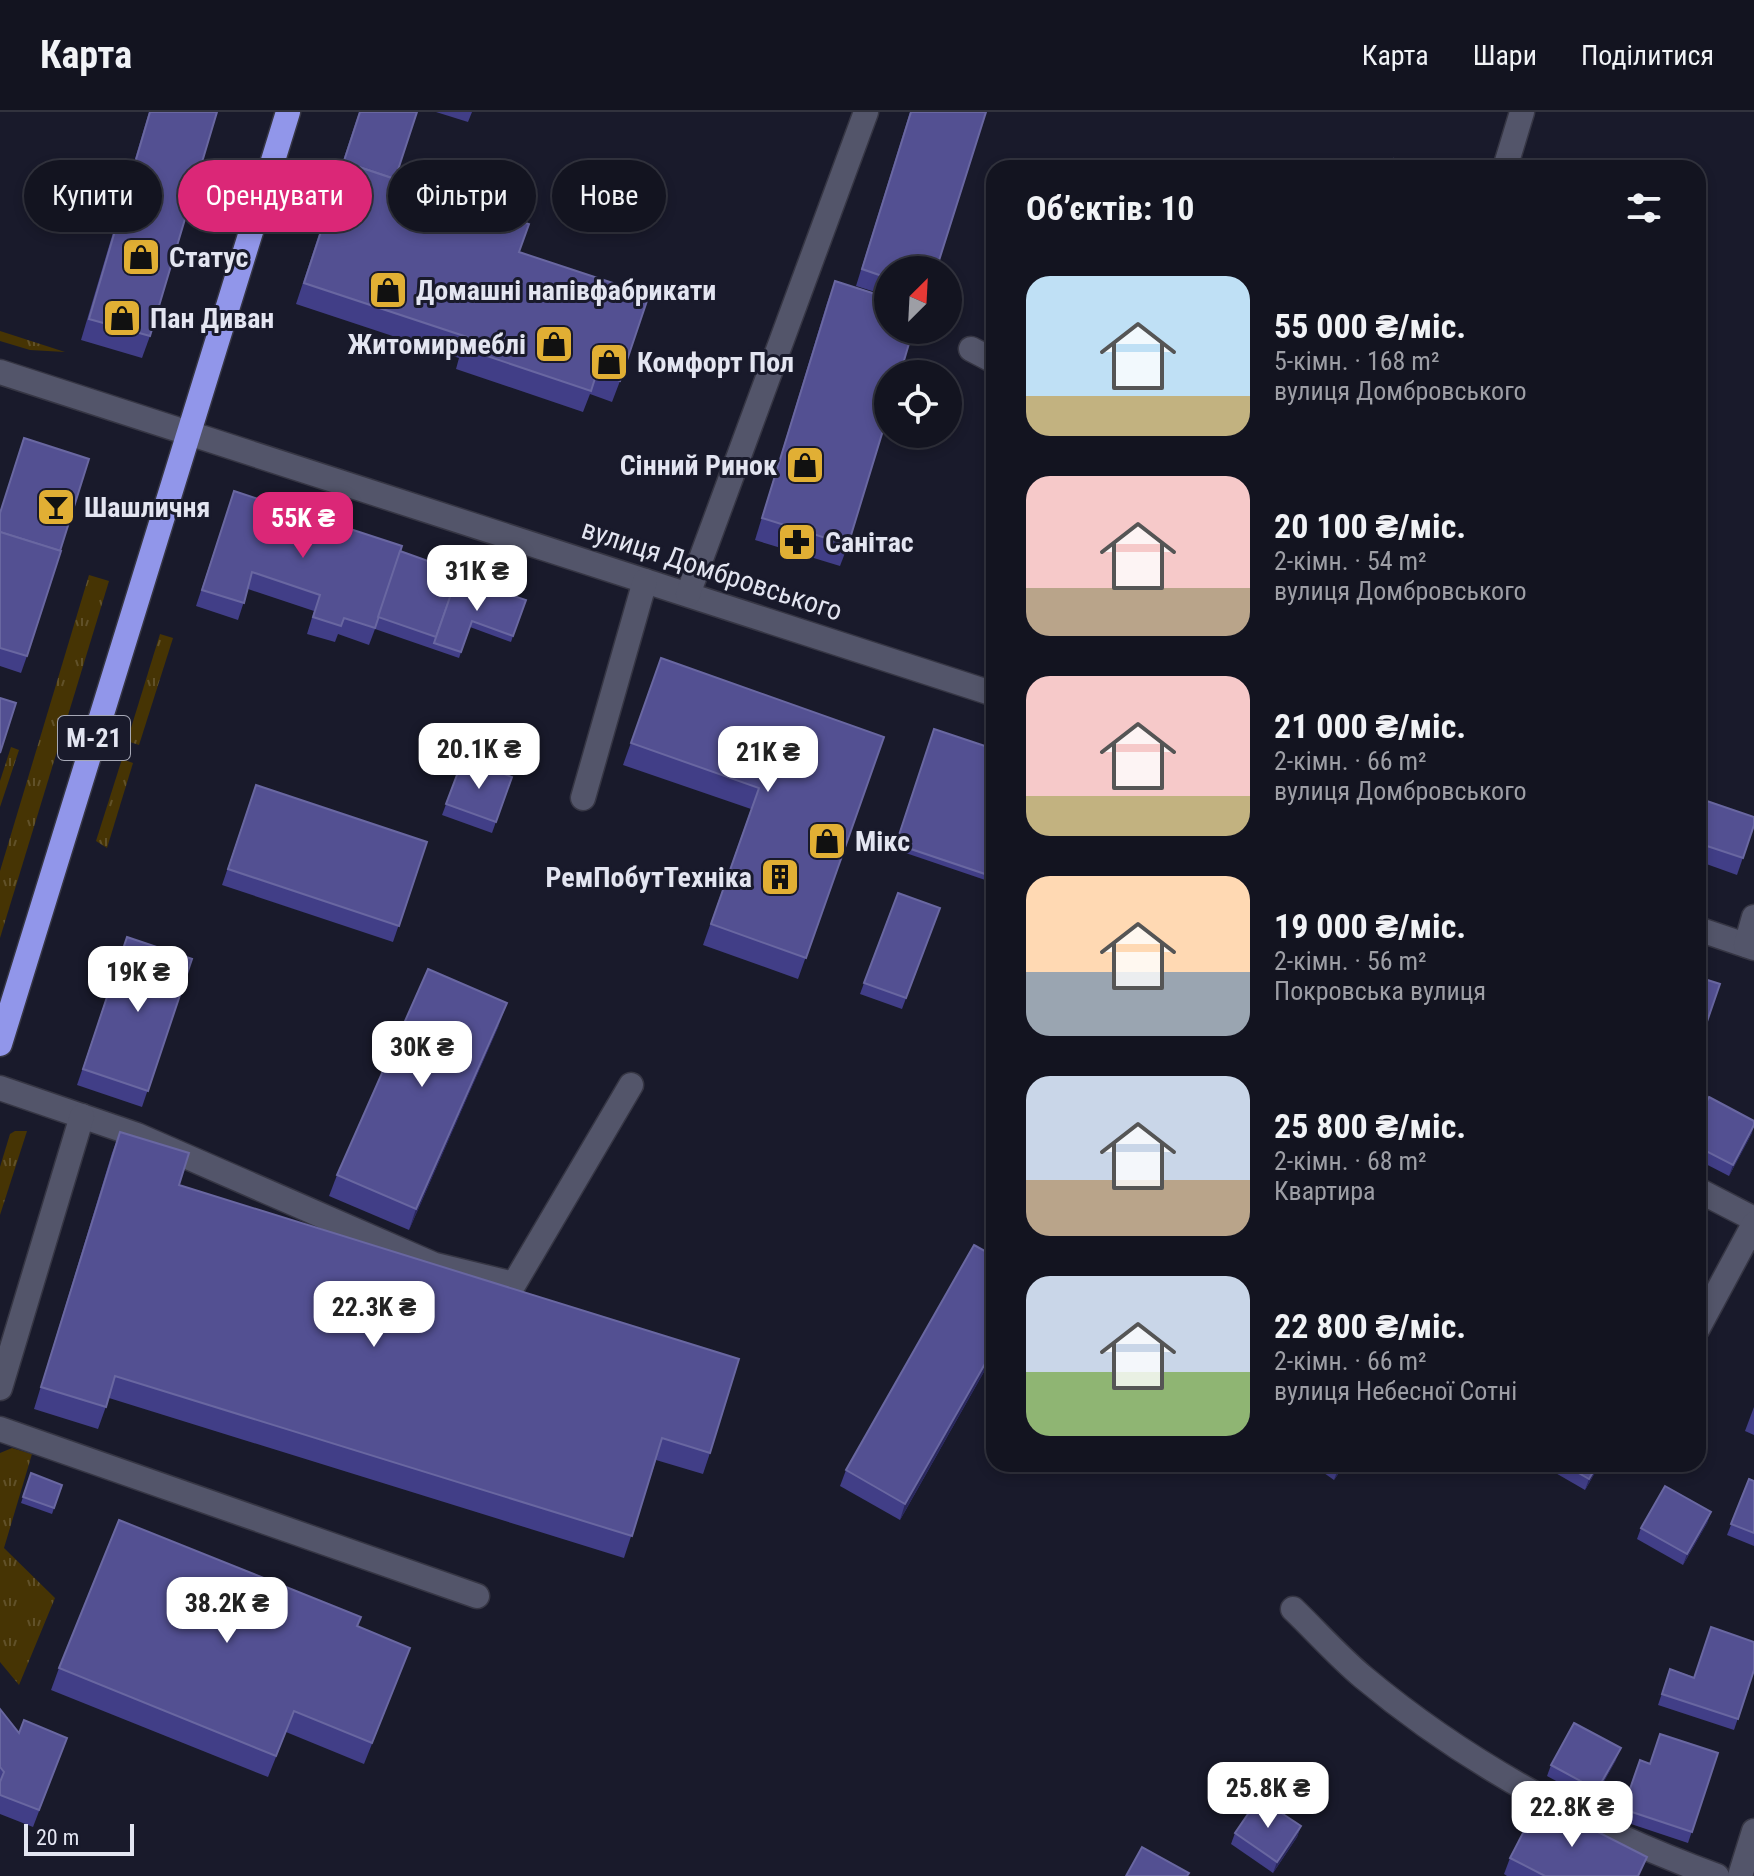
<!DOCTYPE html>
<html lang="uk">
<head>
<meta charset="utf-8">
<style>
	:root { --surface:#131420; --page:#20212d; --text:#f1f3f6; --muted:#9d9ea5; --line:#32333e; --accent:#db2777 }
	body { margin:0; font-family:"Roboto Condensed",sans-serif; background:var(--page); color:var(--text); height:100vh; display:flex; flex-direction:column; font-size:30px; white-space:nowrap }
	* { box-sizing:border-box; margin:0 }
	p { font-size:26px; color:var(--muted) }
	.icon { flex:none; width:44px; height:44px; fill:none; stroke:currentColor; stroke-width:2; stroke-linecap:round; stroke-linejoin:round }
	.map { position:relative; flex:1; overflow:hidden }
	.drawer { position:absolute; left:986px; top:48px; width:720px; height:1312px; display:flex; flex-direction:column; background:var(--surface); border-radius:24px; box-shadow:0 4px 12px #0003,0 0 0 2px var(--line) }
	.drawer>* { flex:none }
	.top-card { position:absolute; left:24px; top:48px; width:760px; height:72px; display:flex; gap:16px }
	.needle { width:52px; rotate:24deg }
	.fabs { position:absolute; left:874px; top:144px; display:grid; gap:16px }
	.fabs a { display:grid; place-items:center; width:88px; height:88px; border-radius:50%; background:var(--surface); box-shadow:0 4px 12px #0003,0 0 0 2px var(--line); font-size:40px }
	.scale { position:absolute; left:24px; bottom:20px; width:110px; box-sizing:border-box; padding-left:8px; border:4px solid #e3e5f1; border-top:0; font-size:22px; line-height:28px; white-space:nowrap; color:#e3e5f1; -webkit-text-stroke:6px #191a2b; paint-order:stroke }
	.price { position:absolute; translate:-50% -68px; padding:0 18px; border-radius:16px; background:#fff; color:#222; font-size:26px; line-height:52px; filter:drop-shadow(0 2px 4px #0008) }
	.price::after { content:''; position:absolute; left:50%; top:48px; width:24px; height:18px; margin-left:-12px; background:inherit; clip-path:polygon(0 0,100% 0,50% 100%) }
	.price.active { background:var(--accent); color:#fff }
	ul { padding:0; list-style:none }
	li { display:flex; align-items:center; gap:24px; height:200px; padding:0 40px }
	li span { display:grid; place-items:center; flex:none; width:224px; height:160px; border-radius:24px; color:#555 }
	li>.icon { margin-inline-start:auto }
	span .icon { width:96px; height:96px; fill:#fffc; stroke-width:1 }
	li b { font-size:34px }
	h2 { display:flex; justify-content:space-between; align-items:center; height:96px; padding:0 40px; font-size:34px }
	.pill { padding:0 28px; border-radius:36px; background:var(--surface); box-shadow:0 4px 12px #0003,0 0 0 2px var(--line); font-size:28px; line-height:72px }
	.pill.active { background:var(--accent); color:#fff }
	header { display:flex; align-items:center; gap:48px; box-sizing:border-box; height:112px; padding:0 40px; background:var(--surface); border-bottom:2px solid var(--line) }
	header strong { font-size:38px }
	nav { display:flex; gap:44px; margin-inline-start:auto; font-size:28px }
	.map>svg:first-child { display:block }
	.grass { fill:url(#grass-tufts) }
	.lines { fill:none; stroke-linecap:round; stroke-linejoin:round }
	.minor-casing { stroke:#363644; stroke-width:27 }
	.highway-casing { stroke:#363644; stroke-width:27 }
	.minor { stroke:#53556a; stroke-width:24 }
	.highway { stroke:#9196ea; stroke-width:24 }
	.wall { fill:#413e87 }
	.shaded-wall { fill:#2a285d }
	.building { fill:#535092; stroke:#6967a1; stroke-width:2 }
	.labels { text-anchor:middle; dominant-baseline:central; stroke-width:6; stroke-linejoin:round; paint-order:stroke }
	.shield { fill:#191a2b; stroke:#a6a8b6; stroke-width:2 }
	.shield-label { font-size:26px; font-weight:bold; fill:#e3e5f1 }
	.poi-label { font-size:28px; font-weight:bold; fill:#e3e5f1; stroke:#191a2b; text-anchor:start }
	.street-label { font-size:28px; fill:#e3e5f1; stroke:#191a2b }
</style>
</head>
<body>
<header>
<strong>Карта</strong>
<nav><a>Карта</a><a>Шари</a><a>Поділитися</a></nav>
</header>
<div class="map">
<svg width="1754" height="1764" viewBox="0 0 1754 1764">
	<defs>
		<pattern id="grass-tufts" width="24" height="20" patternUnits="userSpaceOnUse" patternTransform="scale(2)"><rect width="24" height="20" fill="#463404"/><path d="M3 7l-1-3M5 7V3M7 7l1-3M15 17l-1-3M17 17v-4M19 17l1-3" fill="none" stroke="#615129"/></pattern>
	</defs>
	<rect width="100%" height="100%" fill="#191a2b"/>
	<g class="grass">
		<path d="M0 220V219L65 240 30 238 0 229Z"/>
		<path d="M89 463 109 469 0 826V759Z"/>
		<path d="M160 522 173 526 139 633 127 629Z"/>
		<path d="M11 635 19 638 0 695V669Z"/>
		<path d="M122 647 133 651 107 736 96 729Z"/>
		<path d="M15 1019H27L0 1103V1055L10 1022Z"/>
		<path d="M12 1336 32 1342 4 1436 55 1486 19 1573 0 1550V1341Z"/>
	</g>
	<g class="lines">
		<defs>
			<g id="minor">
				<path d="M1505 56 1522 0"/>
				<path d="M971 237 994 249"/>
				<path d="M0 260 994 582"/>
				<path d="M688 482 866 0"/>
				<path d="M583 686 645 469"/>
				<path d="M1698 817 1754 836"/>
				<path d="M1746 833 1754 805"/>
				<path d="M0 976 137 1023 435 1153 514 1172 631 973"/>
				<path d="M1698 1078 1754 1107"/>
				<path d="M1698 1216 1754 1112"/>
				<path d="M0 1276 82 1004"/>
				<path d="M0 1317 477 1484"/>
				<path d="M1293 1497C1316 1519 1338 1544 1363 1565 1467 1652 1591 1718 1717 1764"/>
				<path d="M1740 1764 1754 1719"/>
			</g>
			<path id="highway" d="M0 932 288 0"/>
		</defs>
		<use href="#minor" class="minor-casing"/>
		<use href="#highway" class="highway-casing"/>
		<use href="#minor" class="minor"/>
		<use href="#highway" class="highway"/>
	</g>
	<g class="wall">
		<path d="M149 0H217L150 224 142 246 81 228Z"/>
		<path d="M359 0 395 67 519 140 620 269 612 290 590 282 583 300 456 257 459 246 296 192Z"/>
		<path d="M436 0H472L468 10Z"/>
		<path d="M910 0H986L888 158V184L856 174Z"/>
		<path d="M835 169 848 433 840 454 755 428 827 191Z"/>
		<path d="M234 379 400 439 457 465 513 524 511 530 470 515 459 546 375 517 369 533 338 522 335 530 307 522 314 499 248 477 238 508 196 494Z"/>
		<path d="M0 400 27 544 21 561 0 554Z"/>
		<path d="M661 546 884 625 798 867 703 833 751 697 623 653Z"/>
		<path d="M934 617 994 637V771L894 737Z"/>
		<path d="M463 647 512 665 492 721 442 703Z"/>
		<path d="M256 673 427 730 393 830 222 773Z"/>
		<path d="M1698 686 1754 713 1737 763 1698 749Z"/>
		<path d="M940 796 902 897 860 882 864 871Z"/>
		<path d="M127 825 192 847 142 995 77 973Z"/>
		<path d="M499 913 409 1118 329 1084 337 1063Z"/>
		<path d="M1698 1006 1752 1021 1729 1064 1698 1048Z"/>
		<path d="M120 1020 179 1073 710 1341 703 1362 656 1348 624 1446 109 1286 98 1317 34 1297 112 1041Z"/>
		<path d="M994 1242 900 1408 840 1374 846 1358Z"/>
		<path d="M1754 1295V1323L1745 1319Z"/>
		<path d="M1311 1352H1345L1334 1368Z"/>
		<path d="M1540 1352H1600L1585 1378Z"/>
		<path d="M31 1361 62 1373 52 1402 21 1391Z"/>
		<path d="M1749 1367 1754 1369V1434L1727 1423Z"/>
		<path d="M1711 1400 1707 1411 1683 1453 1637 1427 1641 1416Z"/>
		<path d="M358 1515 410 1536 364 1652 286 1620 268 1665 51 1578 59 1556Z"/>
		<path d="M1670 1557 1694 1565 1754 1558 1734 1618 1658 1593Z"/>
		<path d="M0 1597 19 1621 67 1626 33 1715 0 1702Z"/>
		<path d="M1718 1641 1688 1731 1619 1708 1640 1648 1650 1651Z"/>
		<path d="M1616 1648 1593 1689 1547 1664 1551 1653Z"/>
		<path d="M1301 1714 1297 1725 1273 1761 1231 1732 1235 1721Z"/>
		<path d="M1510 1746 1640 1764H1507L1504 1762Z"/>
	</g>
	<g class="shaded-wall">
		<path d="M507 891 499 913 409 1118 416 1097Z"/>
		<path d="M1754 1013 1752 1021 1729 1064 1733 1053Z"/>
		<path d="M994 1236V1242L900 1408 905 1392Z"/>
		<path d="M1340 1352H1345L1334 1368Z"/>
		<path d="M1598 1352H1600L1585 1378 1589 1367Z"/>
		<path d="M1711 1400 1707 1411 1683 1453 1687 1442Z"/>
		<path d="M1621 1636 1616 1648 1593 1689 1597 1678Z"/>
		<path d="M1301 1714 1297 1725 1273 1761 1277 1750Z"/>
	</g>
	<g class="building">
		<path d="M150 0H217L150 224 89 207Z"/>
		<path d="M360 0H417L395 67 344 50 342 55Z"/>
		<path d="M911 0H986L936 158H888V166L862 157Z"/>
		<path d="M1394 47 1419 56H1391Z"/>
		<path d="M344 50 529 112 519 140 649 183 620 269 597 260 591 279 463 236 467 225 304 171Z"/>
		<path d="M835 169 888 186V218H913L900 262H888V302L848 433 762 406Z"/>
		<path d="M24 326 89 347 60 439 0 420V401Z"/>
		<path d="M234 379 402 434 375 516 344 506 341 514 313 505 320 483 252 460 244 491 202 478Z"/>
		<path d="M0 420 61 439 27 544 0 536Z"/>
		<path d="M400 439 459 460 436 525 378 505Z"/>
		<path d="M457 465 526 488 513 524 472 509 461 540 434 531Z"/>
		<path d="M661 546 884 625 806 846 711 812 759 676 631 631Z"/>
		<path d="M0 586 16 591 0 641Z"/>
		<path d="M934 617 994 637V765L896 732Z"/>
		<path d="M463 647 512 665 496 710 446 692Z"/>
		<path d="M256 673 427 730 399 814 228 757Z"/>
		<path d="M1698 686 1754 705V713L1743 746 1698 731Z"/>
		<path d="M898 781 940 796 906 886 864 871Z"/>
		<path d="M127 825 192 847 148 979 83 957Z"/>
		<path d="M428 857 507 891 416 1097 337 1063Z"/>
		<path d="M1698 865 1720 872 1702 924 1698 923Z"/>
		<path d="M1709 985 1754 1009V1013L1733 1053 1698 1035V1006Z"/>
		<path d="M120 1020 189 1041 179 1073 739 1247 710 1341 662 1326 632 1424 115 1264 106 1295 41 1275Z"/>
		<path d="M974 1133 994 1144V1236L905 1392 846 1358Z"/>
		<path d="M1563 1352H1598L1589 1367Z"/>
		<path d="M31 1361 62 1373 54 1396 23 1385Z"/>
		<path d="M1749 1367 1754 1369V1421L1731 1412Z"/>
		<path d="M1665 1374 1711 1400 1687 1442 1641 1416Z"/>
		<path d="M119 1408 361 1505 357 1514 410 1536 372 1631 294 1599 276 1644 59 1556Z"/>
		<path d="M1711 1515 1754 1530V1558L1738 1607 1662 1582 1670 1557 1694 1566Z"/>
		<path d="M0 1597 19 1621 24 1608 67 1626 39 1698 0 1683V1670L4 1660 0 1655Z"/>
		<path d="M1574 1611 1621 1636 1597 1678 1551 1653Z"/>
		<path d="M1660 1622 1718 1641 1692 1720 1623 1697 1640 1648 1650 1652Z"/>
		<path d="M1259 1686 1301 1714 1277 1750 1235 1721Z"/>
		<path d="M1539 1690 1647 1745 1638 1764H1545L1510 1746Z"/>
		<path d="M1142 1735 1189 1761 1187 1764H1126Z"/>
	</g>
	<defs>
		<symbol id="shop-square" viewBox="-11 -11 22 22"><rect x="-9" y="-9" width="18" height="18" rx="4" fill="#e1af34" stroke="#191a2b"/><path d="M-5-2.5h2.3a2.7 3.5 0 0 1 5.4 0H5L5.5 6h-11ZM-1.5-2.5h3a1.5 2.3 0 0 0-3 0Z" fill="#111"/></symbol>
		<symbol id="bar-square" viewBox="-11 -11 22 22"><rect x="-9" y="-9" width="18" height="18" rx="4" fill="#e1af34" stroke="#191a2b"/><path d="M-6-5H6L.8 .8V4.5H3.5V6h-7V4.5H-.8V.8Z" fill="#111"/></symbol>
		<symbol id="pharmacy-square" viewBox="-11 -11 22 22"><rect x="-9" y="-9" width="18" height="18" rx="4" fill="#e1af34" stroke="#191a2b"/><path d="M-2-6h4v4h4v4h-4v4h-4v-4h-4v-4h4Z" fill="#111"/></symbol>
		<symbol id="building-square" viewBox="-11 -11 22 22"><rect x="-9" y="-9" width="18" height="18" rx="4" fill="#e1af34" stroke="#191a2b"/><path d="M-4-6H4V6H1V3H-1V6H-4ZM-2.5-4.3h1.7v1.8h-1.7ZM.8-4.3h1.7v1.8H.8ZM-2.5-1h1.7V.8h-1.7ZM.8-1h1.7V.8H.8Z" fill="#111"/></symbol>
	</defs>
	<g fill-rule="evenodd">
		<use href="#shop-square" x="119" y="123" width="44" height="44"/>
		<use href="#shop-square" x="366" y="156" width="44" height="44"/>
		<use href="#shop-square" x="100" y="184" width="44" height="44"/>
		<use href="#shop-square" x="532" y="210" width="44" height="44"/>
		<use href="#shop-square" x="587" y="228" width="44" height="44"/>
		<use href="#shop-square" x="783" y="331" width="44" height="44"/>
		<use href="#bar-square" x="34" y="373" width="44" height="44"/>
		<use href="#pharmacy-square" x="775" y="408" width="44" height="44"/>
		<use href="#shop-square" x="805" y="707" width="44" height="44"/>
		<use href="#building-square" x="758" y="743" width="44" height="44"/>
	</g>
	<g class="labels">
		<rect class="shield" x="58" y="604" width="72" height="44" rx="6"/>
		<g class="shield-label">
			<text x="94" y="626">М-21</text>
		</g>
		<g class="poi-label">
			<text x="169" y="145">Статус</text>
			<text x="416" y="178">Домашні напівфабрикати</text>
			<text x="150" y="206">Пан Диван</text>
			<text x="526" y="232" text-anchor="end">Житомирмеблі</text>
			<text x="637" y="250">Комфорт Пол</text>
			<text x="777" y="353" text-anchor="end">Сінний Ринок</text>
			<text x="84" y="395">Шашличня</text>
			<text x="825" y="430">Санітас</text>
			<text x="855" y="729">Мікс</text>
			<text x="752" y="765" text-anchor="end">РемПобутТехніка</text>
		</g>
		<g class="street-label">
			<text transform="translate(712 458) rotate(18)">вулиця Домбровського</text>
		</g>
	</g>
</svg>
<div class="fabs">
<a><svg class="needle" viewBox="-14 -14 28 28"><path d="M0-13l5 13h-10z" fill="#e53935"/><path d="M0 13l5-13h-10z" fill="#9d9ea5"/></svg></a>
<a><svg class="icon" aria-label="locate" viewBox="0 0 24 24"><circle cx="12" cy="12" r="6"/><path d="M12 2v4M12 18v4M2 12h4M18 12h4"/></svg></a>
</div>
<div class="scale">20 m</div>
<b class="price active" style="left:303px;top:448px">55K ₴</b>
<b class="price" style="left:477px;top:501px">31K ₴</b>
<b class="price" style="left:479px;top:679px">20.1K ₴</b>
<b class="price" style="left:768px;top:682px">21K ₴</b>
<b class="price" style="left:138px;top:902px">19K ₴</b>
<b class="price" style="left:422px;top:977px">30K ₴</b>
<b class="price" style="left:374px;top:1237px">22.3K ₴</b>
<b class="price" style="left:227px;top:1533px">38.2K ₴</b>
<b class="price" style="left:1268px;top:1718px">25.8K ₴</b>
<b class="price" style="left:1572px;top:1737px">22.8K ₴</b>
<div class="top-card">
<a class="pill">Купити</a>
<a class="pill active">Орендувати</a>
<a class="pill">Фільтри</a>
<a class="pill">Нове</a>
</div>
<section class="drawer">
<h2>Об’єктів: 10<svg class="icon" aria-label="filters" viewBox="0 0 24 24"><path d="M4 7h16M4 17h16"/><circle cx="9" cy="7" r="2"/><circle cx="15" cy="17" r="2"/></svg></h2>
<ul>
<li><span style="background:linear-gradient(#bfe0f5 75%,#c2b280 0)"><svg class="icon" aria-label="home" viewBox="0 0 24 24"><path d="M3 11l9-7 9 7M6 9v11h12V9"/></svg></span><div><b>55 000 ₴/міс.</b><p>5-кімн. · 168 m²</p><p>вулиця Домбровського</p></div></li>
<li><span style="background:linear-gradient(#f6c9c9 70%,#b9a48a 0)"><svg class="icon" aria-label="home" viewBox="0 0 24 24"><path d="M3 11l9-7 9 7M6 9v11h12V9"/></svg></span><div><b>20 100 ₴/міс.</b><p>2-кімн. · 54 m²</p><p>вулиця Домбровського</p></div></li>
<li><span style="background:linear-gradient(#f6c9c9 75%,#c2b280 0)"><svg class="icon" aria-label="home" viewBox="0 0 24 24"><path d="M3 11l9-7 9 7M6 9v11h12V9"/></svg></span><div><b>21 000 ₴/міс.</b><p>2-кімн. · 66 m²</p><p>вулиця Домбровського</p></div></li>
<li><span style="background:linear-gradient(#ffd9b3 60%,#9aa5b1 0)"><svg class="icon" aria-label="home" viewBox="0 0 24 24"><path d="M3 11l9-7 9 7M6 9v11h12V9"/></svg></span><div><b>19 000 ₴/міс.</b><p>2-кімн. · 56 m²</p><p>Покровська вулиця</p></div></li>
<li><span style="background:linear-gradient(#c9d6e8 65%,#b9a48a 0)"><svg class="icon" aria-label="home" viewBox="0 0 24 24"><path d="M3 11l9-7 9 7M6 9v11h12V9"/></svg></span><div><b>25 800 ₴/міс.</b><p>2-кімн. · 68 m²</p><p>Квартира</p></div></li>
<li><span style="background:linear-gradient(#c9d6e8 60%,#8fb573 0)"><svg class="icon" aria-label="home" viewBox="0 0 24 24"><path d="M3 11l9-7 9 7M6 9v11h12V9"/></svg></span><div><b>22 800 ₴/міс.</b><p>2-кімн. · 66 m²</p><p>вулиця Небесної Сотні</p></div></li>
</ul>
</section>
</div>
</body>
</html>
